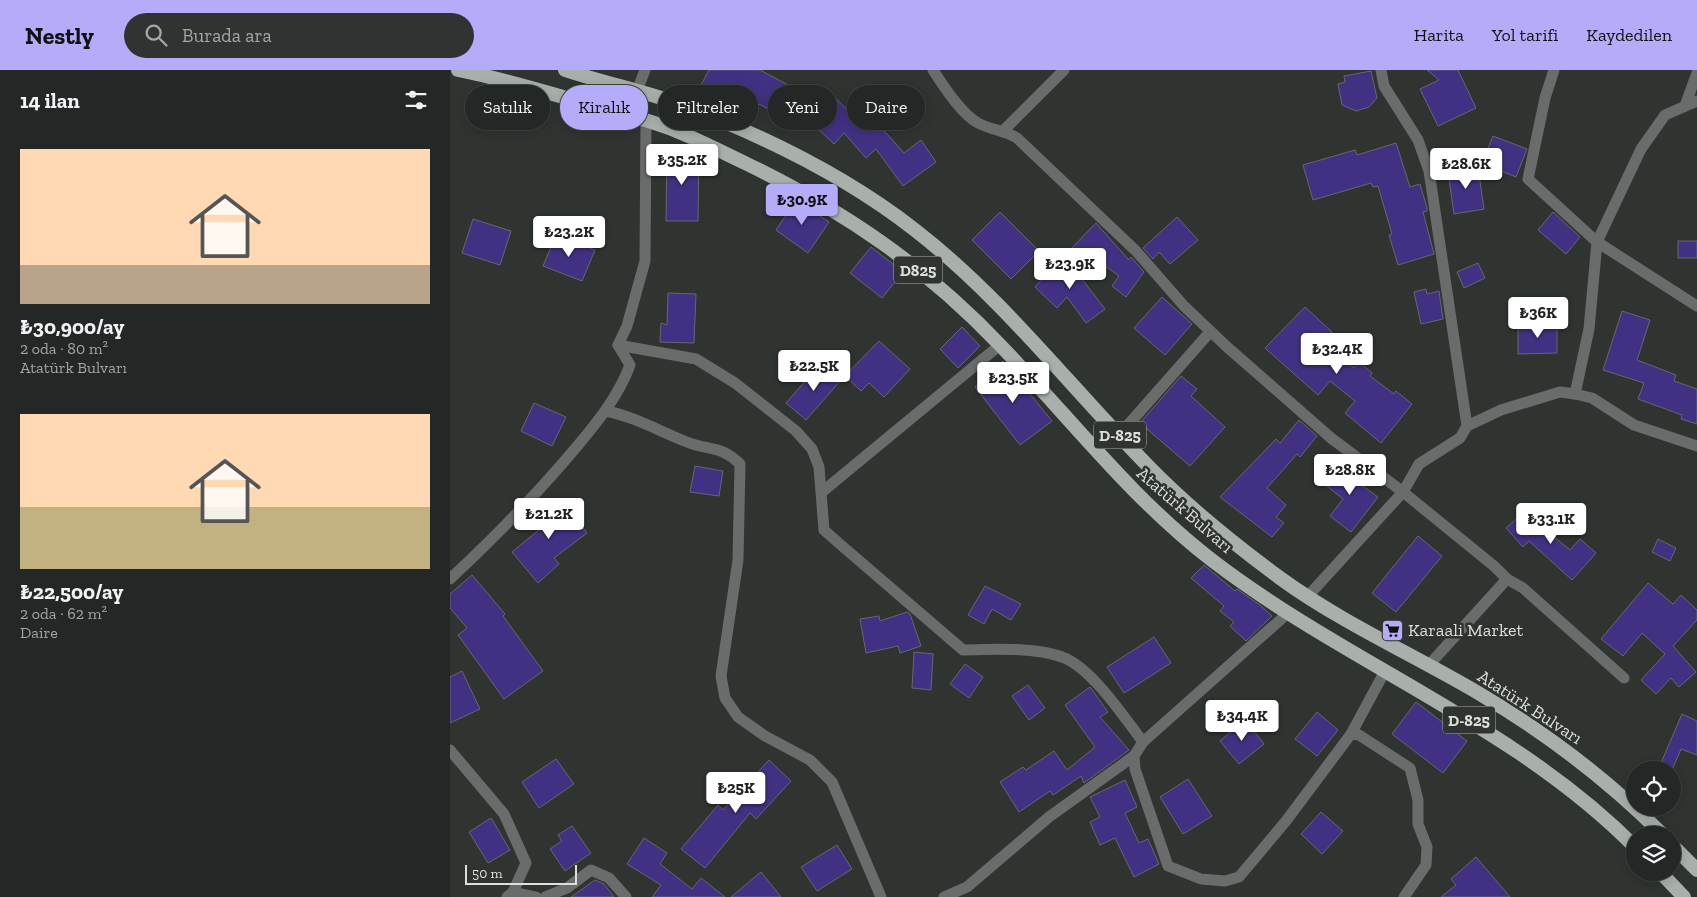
<!DOCTYPE html>
<html lang="tr">
<head>
<meta charset="utf-8">
<style>
	:root { --surface:#232725; --page:#2f3332; --text:#f1f3f6; --muted:#a3a5a7; --line:#404442; --accent:#b4acf9 }
	body { margin:0; font-family:"Zilla Slab",serif; background:var(--page); color:var(--text); height:100vh; display:flex; flex-direction:column; font-size:19px; white-space:nowrap }
	* { box-sizing:border-box; margin:0 }
	p { font-size:16px; color:var(--muted) }
	.icon { flex:none; width:28px; height:28px; fill:none; stroke:currentColor; stroke-width:2; stroke-linecap:round; stroke-linejoin:round }
	.map { position:relative; flex:1; overflow:hidden }
	.side { display:flex; flex-direction:column; background:var(--surface); width:450px }
	.side>* { flex:none }
	.banner { position:absolute; left:15px; top:15px; width:475px; height:45px; display:flex; gap:10px }
	.buttons { position:absolute; left:1176px; top:691px; display:grid; gap:10px }
	.buttons a { display:grid; place-items:center; width:55px; height:55px; border-radius:50%; background:var(--surface); box-shadow:0 2px 12px #0003,0 0 0 1px var(--line); font-size:25px }
	.scale { position:absolute; left:15px; bottom:12px; width:112px; box-sizing:border-box; padding-left:5px; border:2px solid #dcdfdc; border-top:0; font-size:14px; line-height:18px; white-space:nowrap; color:#dcdfdc; -webkit-text-stroke:4px #2f3431; paint-order:stroke }
	.price { position:absolute; translate:-50% -42px; padding:0 11px; border-radius:5px; background:#fff; color:#222; font-size:16px; line-height:32px; filter:drop-shadow(0 1px 2px #0008) }
	.price::after { content:''; position:absolute; left:50%; top:30px; width:15px; height:11px; margin-left:-8px; background:inherit; clip-path:polygon(0 0,100% 0,50% 100%) }
	.price.active { background:var(--accent); color:#111 }
	ul { padding:0; list-style:none }
	li { display:grid; align-content:center; gap:10px; height:265px; padding:0 20px }
	li span { display:grid; place-items:center; height:155px; border-radius:0px; color:#555 }
	li>.icon { margin-inline-start:auto }
	span .icon { width:90px; height:90px; fill:#fffc; stroke-width:1 }
	li b { font-size:21px }
	h2 { display:flex; justify-content:space-between; align-items:center; height:60px; padding:0 20px; font-size:21px }
	.tag { padding:0 18px; border-radius:22px; background:var(--surface); box-shadow:0 2px 12px #0003,0 0 0 1px var(--line); font-size:18px; line-height:45px }
	.tag.active { background:var(--accent); color:#111 }
	header { display:flex; align-items:center; gap:30px; box-sizing:border-box; height:70px; padding:0 25px; background:var(--accent); color:#111 }
	header strong { font-size:24px }
	nav { display:flex; gap:28px; margin-inline-start:auto; font-size:18px }
	.search { width:350px; height:45px; background:var(--page); display:flex; align-items:center; gap:12px; box-sizing:border-box; padding:0 18px; border-radius:28px; color:var(--muted); font-size:19px }
	main { display:flex; flex:1; min-height:0 }
	.map>svg:first-child { display:block }
	.building { fill:#423182; stroke:#67676d }
	.lines { fill:none; stroke-linecap:round; stroke-linejoin:round }
	.minor { stroke:#696c6a; stroke-width:11 }
	.trunk { stroke:#a9afaa; stroke-width:14 }
	.labels { text-anchor:middle; dominant-baseline:central; stroke-width:5; stroke-linejoin:round; paint-order:stroke }
	.shield { fill:#2f3431; stroke:#a8aca9; stroke-width:1 }
	.shield-label { font-size:16px; font-weight:bold; fill:#dcdfdc }
	.street-label { font-size:18px; fill:#dcdfdc; stroke:#2f3431 }
	.poi-label { font-size:18px; fill:#dcdfdc; stroke:#2f3431; text-anchor:start }
</style>
</head>
<body>
<header>
<strong>Nestly</strong>
<div class="search"><svg class="icon" aria-label="search" viewBox="0 0 24 24"><circle cx="10" cy="10" r="6"/><path d="M15 15l6 6"/></svg>Burada ara</div>
<nav><a>Harita</a><a>Yol tarifi</a><a>Kaydedilen</a></nav>
</header>
<main>
<section class="side">
<h2>14 ilan<svg class="icon" aria-label="filters" viewBox="0 0 24 24"><path d="M4 7h16M4 17h16"/><circle cx="9" cy="7" r="2"/><circle cx="15" cy="17" r="2"/></svg></h2>
<ul>
<li><span style="background:linear-gradient(#ffd9b3 75%,#b9a48a 0)"><svg class="icon" aria-label="home" viewBox="0 0 24 24"><path d="M3 11l9-7 9 7M6 9v11h12V9"/></svg></span><div><b>₺30,900/ay</b><p>2 oda · 80 m²</p><p>Atatürk Bulvarı</p></div></li>
<li><span style="background:linear-gradient(#ffd9b3 60%,#c2b280 0)"><svg class="icon" aria-label="home" viewBox="0 0 24 24"><path d="M3 11l9-7 9 7M6 9v11h12V9"/></svg></span><div><b>₺22,500/ay</b><p>2 oda · 62 m²</p><p>Daire</p></div></li>
</ul>
</section>
<div class="map">
<svg width="1247" height="827" viewBox="0 0 1247 827">
	<rect width="100%" height="100%" fill="#2f3431"/>
	<g class="building">
		<path d="M259 0H310L372 33 381 24 411 53 420 45 454 83 471 70 486 92 453 116 426 79 416 88 394 63 384 74 351 43 345 54 309 34 304 43 251 15Z"/>
		<path d="M977 0H1008L1026 38 988 56 970 19 989 10Z"/>
		<path d="M921 1 927 28 919 37 906 41 892 35 888 14 895 12 894 6Z"/>
		<path d="M1043 66 1077 79 1066 107 1032 93Z"/>
		<path d="M946 73 960 117 970 114 977 138V141L973 142 984 184 948 195 939 165 942 164 928 116 923 117 921 113 863 130 853 95 905 80 907 85Z"/>
		<path d="M217 80H249L248 151H216Z"/>
		<path d="M1028 97 1034 139 1004 144 998 102Z"/>
		<path d="M346 130 379 152 358 183 326 160Z"/>
		<path d="M550 142 589 181 561 209 522 170Z"/>
		<path d="M1103 142 1130 167 1116 184 1088 160Z"/>
		<path d="M727 147 748 170 720 194 709 182 703 189 693 178Z"/>
		<path d="M23 149 61 161 50 195 12 183Z"/>
		<path d="M646 153 679 190 681 187 694 202 676 227 662 216 669 206 649 191 639 199 617 183Z"/>
		<path d="M106 165 145 180 132 211 93 196Z"/>
		<rect x="1228" y="171" width="19" height="17"/>
		<path d="M421 177 453 202 432 228 400 203Z"/>
		<path d="M614 186 655 239 636 253 617 227 607 238 585 217Z"/>
		<path d="M1028 193 1035 208 1014 218 1007 202Z"/>
		<path d="M976 219 977 224 989 221 993 249 971 254 964 222Z"/>
		<path d="M218 223 246 224 244 273 210 272 211 253 217 255Z"/>
		<path d="M712 227 742 254 715 285 684 258Z"/>
		<path d="M855 237 882 262 874 271 904 298 909 292 922 303 920 306 944 324 946 321 962 334 931 373 895 343 905 331 880 311 868 325 815 278Z"/>
		<path d="M1172 241 1200 250 1187 290 1226 305 1224 311 1247 319V354L1231 349 1232 345 1188 329 1194 313 1153 300Z"/>
		<path d="M1107 254V283L1068 284V255Z"/>
		<path d="M512 257 530 276 508 298 490 279Z"/>
		<path d="M429 271 460 299 434 327 419 313 411 321 395 306Z"/>
		<path d="M553 291 602 351 570 375 525 317Z"/>
		<path d="M371 293 391 310 356 350 336 333Z"/>
		<path d="M731 306 747 319 741 326 775 357 740 396 690 353Z"/>
		<path d="M84 333 116 347 102 376 71 361Z"/>
		<path d="M849 350 867 366 850 387 847 384 817 418 836 435 826 447 834 453 822 467 770 427 826 369 830 373Z"/>
		<path d="M895 388 910 400 903 409 928 427 901 462 880 446 893 429 874 414Z"/>
		<path d="M245 396 273 401 269 426 240 422Z"/>
		<path d="M111 429 137 463 104 488 109 494 88 513 62 482 90 459 83 450Z"/>
		<path d="M1077 439 1102 467 1103 466 1120 480 1130 469 1146 483 1122 510 1079 471 1073 477 1056 458Z"/>
		<path d="M968 466 992 486 946 542 922 523Z"/>
		<path d="M1208 469 1226 478 1220 491 1202 482Z"/>
		<path d="M754 495 785 521 787 519 810 535 822 546 796 571 780 556 784 552 770 541 774 536 741 508Z"/>
		<path d="M22 505 55 544 53 546 93 601 54 629 8 565 17 558 0 538V524Z"/>
		<path d="M1198 513 1223 534 1231 525 1247 540V550L1223 576 1246 602 1229 617 1221 608 1206 624 1191 610 1215 584 1192 563 1173 586 1151 569Z"/>
		<path d="M535 516 571 534 561 550 542 539 534 554 518 545Z"/>
		<path d="M457 542 460 544 471 576 450 583 448 576 416 583 410 549 429 546 430 551Z"/>
		<path d="M704 567 721 593 674 623 657 597Z"/>
		<path d="M464 582 483 584 481 620 462 618Z"/>
		<path d="M515 594 533 607 519 628 500 614Z"/>
		<path d="M12 601 30 639 0 653V607Z"/>
		<path d="M578 615 595 638 579 650 562 626Z"/>
		<path d="M640 617 658 642 650 647 679 680 634 713 631 706 603 725 600 721 569 742 550 712 573 697 576 700 604 681 617 700 645 677 615 635Z"/>
		<path d="M966 632 1017 671 993 703 942 664Z"/>
		<path d="M867 642 888 660 867 686 845 669Z"/>
		<path d="M1232 644 1247 651V685L1231 679 1222 700H1208Z"/>
		<path d="M795 650 814 674 789 694 770 671Z"/>
		<path d="M106 689 124 714 89 738 72 712Z"/>
		<path d="M319 690 341 711 306 749 300 743 255 798 231 779 268 735 273 740Z"/>
		<path d="M738 709 762 746 733 764 710 727Z"/>
		<path d="M675 710 687 737 675 743 689 773 698 769 709 794 684 807 665 768 650 775 640 752 650 747 640 727Z"/>
		<path d="M871 742 893 761 872 784 851 764Z"/>
		<path d="M41 748 60 780 38 793 19 762Z"/>
		<path d="M122 756 141 783 115 801 100 779 112 771 108 765Z"/>
		<path d="M194 768 217 783 210 794 242 819 251 808 275 827H202L211 815 177 794Z"/>
		<path d="M387 775 402 799 367 821 351 797Z"/>
		<path d="M1026 787 1060 827H991L1006 815 1001 809Z"/>
		<path d="M311 802 331 827H281Z"/>
		<path d="M145 810 154 814 164 827H121Z"/>
	</g>
	<g class="lines">
		<g class="minor">
			<path d="M483 0C493 15 511 44 528 53 541 60 553 60 567 68L686 181 734 236 776 276 881 368 953 422 1044 496 1057 509 1073 518 1174 608"/>
			<path d="M931 0 934 16 968 70 979 101 1017 356"/>
			<path d="M1104 0 1095 28 1078 109 1147 172 1247 236"/>
			<path d="M187 21 195 0"/>
			<path d="M1235 36 1247 3"/>
			<path d="M554 60 614 0"/>
			<path d="M168 275 246 289 285 313 346 361 362 379 369 397 374 460 391 475 513 580C541 579 586 577 612 587 641 597 674 647 693 672"/>
			<path d="M1125 324 1139 259 1147 172 1191 79 1215 45 1247 31"/>
			<path d="M156 341C185 347 209 361 237 372 259 381 271 375 290 394L288 490 271 606 275 628 288 647 315 666 360 690 382 712 431 827"/>
			<path d="M670 364 760 262"/>
			<path d="M372 422 550 275"/>
			<path d="M0 509C45 467 89 422 129 374 149 350 169 325 180 295L168 275 177 256 195 191 196 51"/>
			<path d="M858 526 953 422 969 394 1010 368 1017 356 1051 340 1110 322 1125 324 1142 328 1184 355 1247 376"/>
			<path d="M838 543 693 672 684 686 685 699 718 796 751 809 775 811 789 807 836 751 901 664 935 601"/>
			<path d="M978 596 1057 509"/>
			<path d="M901 664 909 665 960 698 968 730V754L977 777 976 795 954 827"/>
			<path d="M0 680 54 744 76 793 63 822"/>
			<path d="M57 827 63 822 86 827"/>
			<path d="M95 827 117 818 141 800 159 808 176 827"/>
			<path d="M494 827 517 817 599 747 684 686"/>
		</g>
		<g class="trunk">
			<path d="M8 0C44 7 78 17 113 27 148 37 183 45 216 57 244 67 269 81 295 93 394 141 475 196 551 276 621 349 682 429 763 491 899 595 1063 654 1185 777"/>
			<path d="M115 0C153 13 194 21 232 35 314 66 396 106 465 160 554 229 621 318 700 398 739 438 784 474 830 508 892 553 964 585 1030 624 1096 663 1159 711 1213 765"/>
			<path d="M1222 775 1247 800"/>
			<path d="M1210 802 1234 827"/>
		</g>
	</g>
	<defs>
		<symbol id="supermarket-square" viewBox="-11 -11 22 22"><rect x="-9" y="-9" width="18" height="18" rx="4" fill="#b4acf9" stroke="#2f3431"/><path d="M-6-5.5h2.5l.6 2H6L4.5 2H-2.5L-4.4-4H-6ZM-1.5 3.2a1.3 1.3 0 1 0 .1 0ZM3 3.2a1.3 1.3 0 1 0 .1 0Z" fill="#111"/></symbol>
	</defs>
	<g fill-rule="evenodd">
		<use href="#supermarket-square" x="930" y="548" width="25" height="25"/>
	</g>
	<g class="labels">
		<g class="shield">
			<rect x="444" y="186.5" width="48" height="27" rx="4"/>
			<rect x="644" y="351.5" width="52" height="27" rx="4"/>
			<rect x="993" y="636.5" width="52" height="27" rx="4"/>
		</g>
		<g class="shield-label">
			<text x="468" y="200">D825</text>
			<text x="670" y="365">D-825</text>
			<text x="1019" y="650">D-825</text>
		</g>
		<g class="street-label">
			<text transform="translate(735 440) rotate(41)">Atatürk Bulvarı</text>
			<text transform="translate(1080 637) rotate(33)">Atatürk Bulvarı</text>
		</g>
		<g class="poi-label">
			<text x="958" y="560">Karaali Market</text>
		</g>
	</g>
</svg>
<div class="buttons">
<a><svg class="icon" aria-label="locate" viewBox="0 0 24 24"><circle cx="12" cy="12" r="6"/><path d="M12 2v4M12 18v4M2 12h4M18 12h4"/></svg></a>
<a><svg class="icon" aria-label="layers" viewBox="0 0 24 24"><path d="M12 4l9 5-9 5-9-5zM3 14l9 5 9-5"/></svg></a>
</div>
<div class="scale">50 m</div>
<b class="price" style="left:232px;top:116px">₺35.2K</b>
<b class="price" style="left:1016px;top:120px">₺28.6K</b>
<b class="price active" style="left:352px;top:156px">₺30.9K</b>
<b class="price" style="left:119px;top:188px">₺23.2K</b>
<b class="price" style="left:620px;top:220px">₺23.9K</b>
<b class="price" style="left:1088px;top:269px">₺36K</b>
<b class="price" style="left:887px;top:305px">₺32.4K</b>
<b class="price" style="left:364px;top:322px">₺22.5K</b>
<b class="price" style="left:563px;top:334px">₺23.5K</b>
<b class="price" style="left:900px;top:426px">₺28.8K</b>
<b class="price" style="left:99px;top:470px">₺21.2K</b>
<b class="price" style="left:1101px;top:475px">₺33.1K</b>
<b class="price" style="left:792px;top:672px">₺34.4K</b>
<b class="price" style="left:286px;top:744px">₺25K</b>
<div class="banner">
<a class="tag">Satılık</a>
<a class="tag active">Kiralık</a>
<a class="tag">Filtreler</a>
<a class="tag">Yeni</a>
<a class="tag">Daire</a>
</div>
</div>
</main>
</body>
</html>
